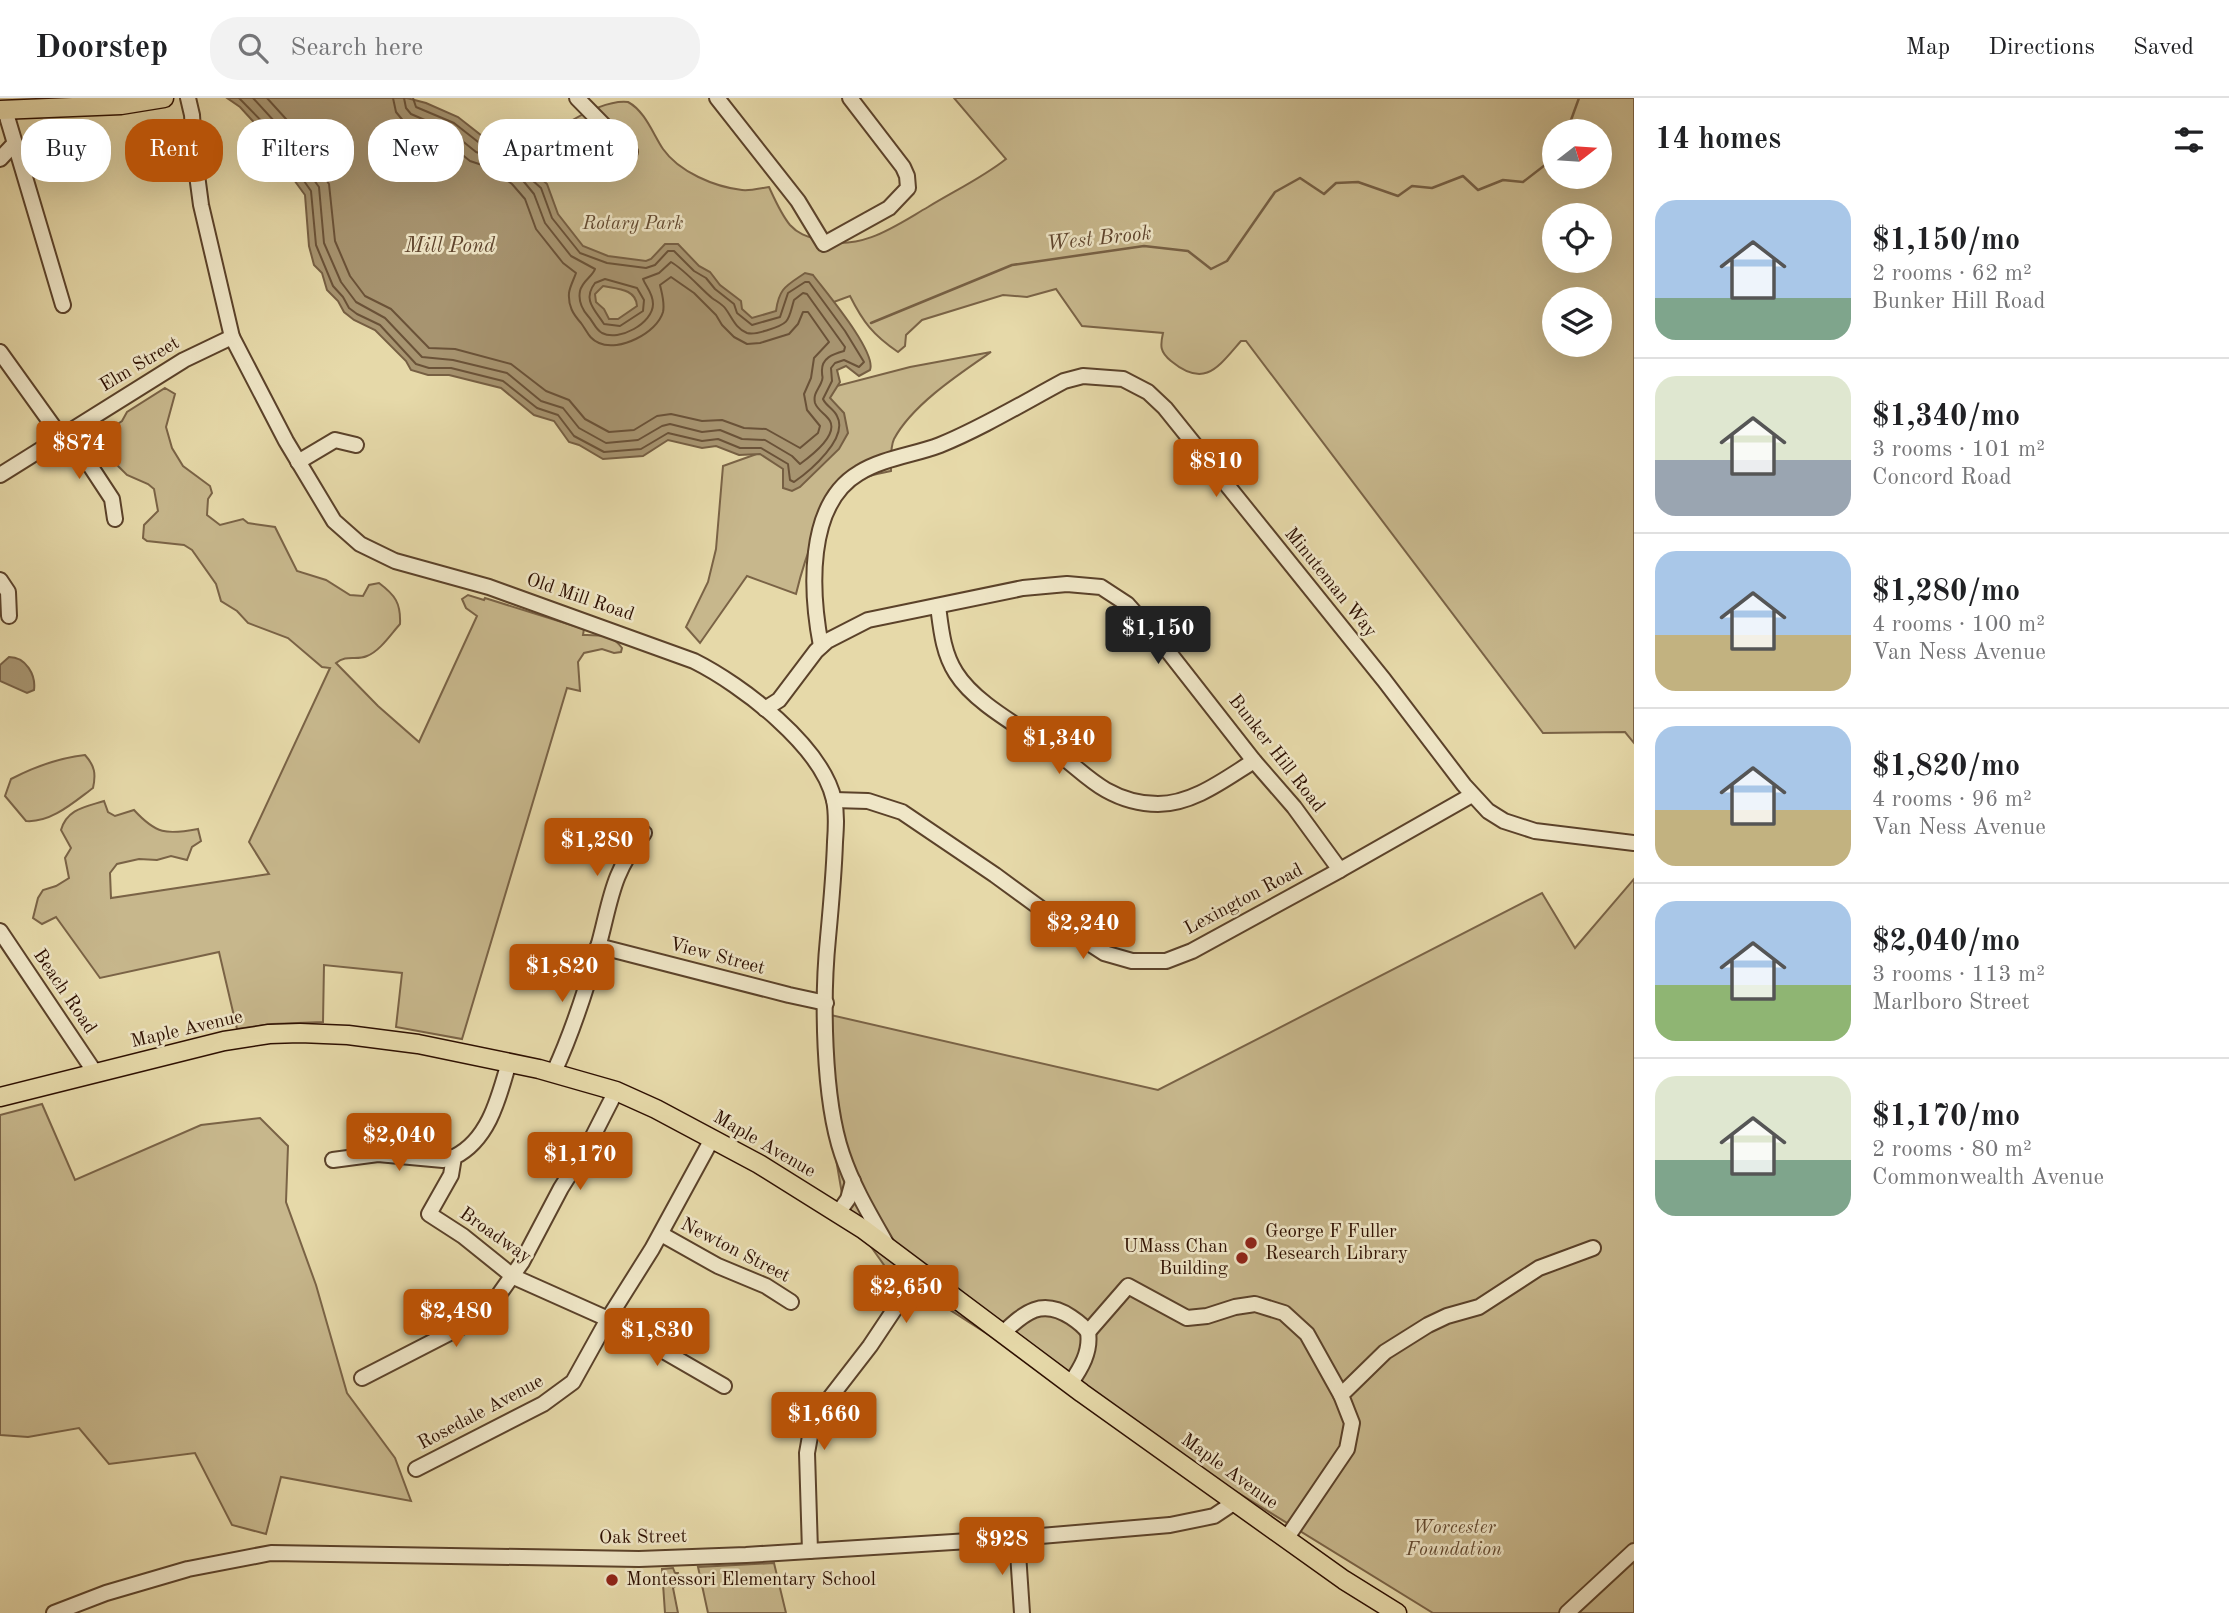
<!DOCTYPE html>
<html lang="en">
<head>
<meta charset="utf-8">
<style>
	:root { --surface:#fff; --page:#f2f2f2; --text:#202124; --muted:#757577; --line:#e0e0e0; --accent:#b45309 }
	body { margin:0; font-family:"Old Standard TT",serif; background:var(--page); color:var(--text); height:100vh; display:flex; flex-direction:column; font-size:26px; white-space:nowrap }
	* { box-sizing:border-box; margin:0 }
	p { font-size:23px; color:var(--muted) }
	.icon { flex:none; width:38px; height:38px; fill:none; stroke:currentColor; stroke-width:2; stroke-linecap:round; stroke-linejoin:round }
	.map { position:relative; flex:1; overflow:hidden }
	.side { display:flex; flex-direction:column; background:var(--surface); width:595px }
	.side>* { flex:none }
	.guide { position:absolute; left:21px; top:21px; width:665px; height:63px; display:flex; gap:14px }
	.needle { width:46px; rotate:73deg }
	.buttons { position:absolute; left:1542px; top:21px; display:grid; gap:14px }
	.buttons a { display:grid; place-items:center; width:70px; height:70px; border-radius:50%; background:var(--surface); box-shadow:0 7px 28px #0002; font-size:35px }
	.price { position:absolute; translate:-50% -60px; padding:0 16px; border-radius:7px; background:var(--accent); color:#fff; font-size:23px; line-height:46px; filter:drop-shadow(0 2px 4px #0008) }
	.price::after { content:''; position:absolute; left:50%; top:42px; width:21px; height:16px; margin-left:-10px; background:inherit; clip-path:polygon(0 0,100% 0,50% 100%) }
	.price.selected { background:#222; color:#fff }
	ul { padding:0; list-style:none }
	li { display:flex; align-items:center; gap:21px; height:175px; padding:0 21px }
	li+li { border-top:2px solid var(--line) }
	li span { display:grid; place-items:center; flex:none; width:196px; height:140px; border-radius:21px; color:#555 }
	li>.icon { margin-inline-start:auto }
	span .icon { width:84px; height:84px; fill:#fffc; stroke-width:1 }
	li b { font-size:30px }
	h2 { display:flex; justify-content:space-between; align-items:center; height:84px; padding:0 21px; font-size:30px }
	.chip { padding:0 24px; border-radius:28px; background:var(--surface); box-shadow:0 7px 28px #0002; font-size:24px; line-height:63px }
	.chip.selected { background:var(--accent); color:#fff }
	header { display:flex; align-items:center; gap:42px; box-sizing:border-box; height:98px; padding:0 35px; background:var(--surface); border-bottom:2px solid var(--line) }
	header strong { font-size:33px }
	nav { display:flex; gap:38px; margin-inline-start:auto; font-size:24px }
	.search { width:490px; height:63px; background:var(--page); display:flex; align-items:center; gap:18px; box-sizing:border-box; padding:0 24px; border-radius:28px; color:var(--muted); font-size:26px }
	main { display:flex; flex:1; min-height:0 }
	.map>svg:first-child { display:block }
	.green { fill:#c7b78c; stroke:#7a6346; stroke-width:2; fill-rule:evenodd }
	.water { fill:#a79470; stroke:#765f43; stroke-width:2; fill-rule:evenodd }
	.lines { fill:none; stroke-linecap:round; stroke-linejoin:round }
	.shore { stroke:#6a5238; stroke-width:2 }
	.stream { stroke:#765f43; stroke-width:2.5 }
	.minor-casing { stroke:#5b422a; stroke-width:18 }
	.major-casing { stroke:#2d0f00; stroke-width:21 }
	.minor { stroke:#efe6c7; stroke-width:14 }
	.major { stroke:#e6d9a9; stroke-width:18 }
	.poi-dot { fill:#8f2418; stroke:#efe6c7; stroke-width:2.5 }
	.labels { text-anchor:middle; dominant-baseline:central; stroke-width:5; stroke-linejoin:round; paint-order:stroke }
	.park-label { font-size:19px; font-style:italic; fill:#634a31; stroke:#efe6c7 }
	.street-label { font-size:19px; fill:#2d0f00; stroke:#efe6c7 }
	.poi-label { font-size:19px; fill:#2d0f00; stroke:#efe6c7; text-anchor:start }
	.water-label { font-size:21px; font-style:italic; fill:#5e442d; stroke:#efe6c7 }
</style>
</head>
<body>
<header>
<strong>Doorstep</strong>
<div class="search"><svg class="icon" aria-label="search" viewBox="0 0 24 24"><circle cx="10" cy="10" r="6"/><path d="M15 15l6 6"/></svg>Search here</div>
<nav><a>Map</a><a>Directions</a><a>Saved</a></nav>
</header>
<main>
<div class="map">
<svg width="1634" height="1515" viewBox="0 0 1634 1515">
	<rect width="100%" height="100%" fill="#e6d9a9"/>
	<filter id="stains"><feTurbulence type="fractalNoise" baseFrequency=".00286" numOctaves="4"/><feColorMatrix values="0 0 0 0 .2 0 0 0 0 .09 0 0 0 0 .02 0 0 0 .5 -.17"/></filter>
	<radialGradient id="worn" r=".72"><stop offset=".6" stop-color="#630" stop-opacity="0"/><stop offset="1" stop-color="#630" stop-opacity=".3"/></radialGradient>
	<g class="green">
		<path d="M954 0H1634V645L1625 634 1543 635 1246 243H1241C1218 269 1205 291 1171 263 1160 254 1160 248 1163 235L1082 228 1056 191 1027 199 1003 197 922 222 906 237 905 248 898 254C873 237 863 224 850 198L790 220 758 230 640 206 611 232 516 74C529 46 595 0 628 4 645 13 653 36 663 51 679 74 715 89 742 92 751 93 761 90 769 89 775 102 781 116 790 127 800 138 810 139 823 143 863 152 895 128 928 109 954 93 982 80 1006 61ZM1554 33H1600V79H1554ZM1554 117H1600V163H1554ZM1554 201H1600V247H1554Z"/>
		<path d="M991 254C959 276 912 307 894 341 890 349 891 364 891 373 876 376 861 379 850 389 819 414 805 459 796 496L747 478 700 545 686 529 708 484 716 451 723 368 821 333 827 285 837 288 910 269Z"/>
		<path d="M165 290 175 296 166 329 172 350 183 368 210 388 212 395 208 401 207 417 220 427 243 421 248 425 275 429 297 473 326 482 350 497 363 498 369 487 379 485C395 497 401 505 400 526 391 536 380 553 367 558 356 563 347 556 336 565L378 608 419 644 477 518 466 510 462 501 468 497 484 502 485 500 584 531 583 537C599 537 612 536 622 550L621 554 614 555 602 551 584 555 578 564 580 593 567 590 462 941 396 929 402 875 324 867 323 924 272 926 237 931 219 854 100 880 56 819 42 826 33 820 38 800 43 792 56 788 69 780 65 760 71 750 61 732C67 711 85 709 104 703L108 714 115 718 134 712C156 736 166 737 198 731L201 743 192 749 187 762 171 758 157 762 139 761 117 766 110 775 111 800 269 776 249 744 330 570 322 569 288 540 248 525 237 513 221 503 216 486 192 452 184 447 147 443 143 440 144 427 158 413 154 391 148 386 127 377 111 361 102 347 109 332 122 323 127 314Z"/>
		<path d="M85 657C95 668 96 676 93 690 74 704 51 725 26 723L5 698 11 681C34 669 59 660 85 657Z"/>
		<path d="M1634 781V1515H1433L1175 1356 939 1205 914 1196 889 1174 862 1136 842 1096 827 1009 822 915 1158 992 1542 795 1575 850Z"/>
		<path d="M42 1006 75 1082 201 1027 260 1020 288 1048 286 1104 316 1187 347 1295 395 1360 411 1403 281 1379 266 1436 232 1427 195 1355 109 1366 79 1330 28 1339 0 1337V1017Z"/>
		<path d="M774 1465 786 1515H708L698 1469Z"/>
		<path d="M673 1470 675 1475H678L680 1484 673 1490 678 1515H665L662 1471Z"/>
	</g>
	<g class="water">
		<path d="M227 0H407L426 5 458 19 486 41 502 46 535 71 537 77 547 86 558 116 583 148 608 158 646 163 651 161 665 146H678L699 168 710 174 720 187 741 203 742 211 752 220 776 213C779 190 786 188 805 175L813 177C825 193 877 254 870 272L859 278 846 268 837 272 840 284 830 300 844 315 848 335 839 351 800 389 792 393 783 390V371L760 356 739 357 716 348 702 350 668 342 643 358 603 361 579 347 569 344 554 323 534 317 501 290 449 277H428L411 272 406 263 375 232 354 222 344 214 338 203 327 192 322 175 314 167 309 148 305 97 281 64 274 46 240 9ZM603 188C618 191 636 191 637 208L618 221H609L604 211 596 204 595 196Z"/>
		<path d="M9 559C26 559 36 577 34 592L27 595 0 583V567Z"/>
	</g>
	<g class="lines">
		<g class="shore">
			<path d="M239 0 279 41 288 60 311 93 316 147 333 188 343 199 349 210 357 216 380 227 416 266 429 270H451L503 283 537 310 558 317 574 338 604 354 641 351 668 335 702 343 718 341 740 350H761L788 366 790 382 794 384C810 373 849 340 837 318 834 311 826 308 823 301L832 283 831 270 835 265 844 262 859 269 864 264 845 233 809 184H805L788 195 780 219 752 227 737 215 734 206 715 191 706 180 694 173 674 153H668L655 167 646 170 607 165 580 155 552 120 541 90 532 82 528 74 499 52 482 47 454 25 416 9 413 0"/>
			<path d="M253 0 286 36 295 56 319 89 324 145 341 184 356 204 385 220 422 259 453 262 507 275 541 303 563 310 579 330 606 345 638 342 662 328 670 326 702 334 720 332 742 341 765 342 792 358 800 366C811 358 838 338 830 323 826 316 818 313 815 305 813 296 818 292 821 285 824 278 822 281 822 274 821 260 833 256 844 253L845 249 807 196 803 195 794 202C788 222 791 225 768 232 761 234 754 237 747 235 735 230 732 219 725 210 722 206 716 203 712 200 700 190 685 172 671 164L659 175 643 181C646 189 653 195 653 206 653 225 619 244 602 235 595 231 593 223 588 218 582 211 578 203 580 193 582 183 593 178 595 171L571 158 545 125 534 96 520 79 495 60 476 54 450 33 411 16 406 10 404 0"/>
			<path d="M267 0 296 32 304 51 329 86 335 143 350 178 365 198 391 211 429 250 455 251 511 266 546 293 569 302 585 321 609 334 634 332 657 318 671 316 702 323 722 322 744 330 766 331 800 350 818 335 820 328 807 312 804 296 811 280 814 260 829 244 808 214H803L798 226 789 236 760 245 747 246 734 239 722 227 716 217 694 195 671 179 660 187C662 196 665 205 663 214 657 235 619 254 599 245 589 241 587 233 581 225 573 216 568 208 569 195 570 188 574 181 576 175L563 165 536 131 525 101 512 86 491 70 470 63 444 42 405 25 396 14 393 0"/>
			<path d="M605 181 637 190 644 202 643 213 620 228 604 226C595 212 582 202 595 185Z"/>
		</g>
		<g class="stream">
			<path d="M1567 33 1579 0"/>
			<path d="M871 225 1012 167 1144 148 1188 153 1211 171 1227 163 1275 94 1300 80 1324 96 1336 85 1358 84 1398 98 1412 88 1432 90 1463 78 1478 92 1503 82 1523 84 1554 60"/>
		</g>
		<defs>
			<g id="minor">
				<path d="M188 0 192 17 195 62 201 107 232 239 286 343 334 423 360 446 395 463 489 489 694 563C742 587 822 648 834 702 837 716 836 730 835 744 834 776 831 808 828 840 822 900 823 1000 842 1056 853 1089 870 1117 887 1147"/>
				<path d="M577 0 630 54"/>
				<path d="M717 0 798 103 824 146 889 110 908 90 907 78 903 69 850 0"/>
				<path d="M5 12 63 207"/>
				<path d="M0 61 15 45"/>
				<path d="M0 254 61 339"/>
				<path d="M68 334 112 401 115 421"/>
				<path d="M298 364 335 342 356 347"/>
				<path d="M0 377 184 262 232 239"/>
				<path d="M0 482 8 494 9 518"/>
				<path d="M938 508C941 531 943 555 956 575 976 607 1025 631 1056 654 1073 666 1088 682 1106 692 1122 701 1140 706 1158 706 1193 706 1225 681 1254 663"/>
				<path d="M821 548C811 496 805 407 859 375 883 360 914 357 940 347 982 330 1023 305 1064 283L1083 278 1123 281 1148 294 1165 310 1384 582 1464 687 1488 713 1504 723 1535 733 1634 745"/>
				<path d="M765 611 779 602 816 553 827 543 868 522 1023 490 1067 486 1101 489 1127 506 1160 543 1254 663 1294 709 1340 772 1472 697"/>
				<path d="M834 702 868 703 902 714 995 777 1084 842 1104 855 1132 863H1166L1192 853 1340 772"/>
				<path d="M0 833 96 976"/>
				<path d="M598 848 789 897 826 905"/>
				<path d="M509 964C499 999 489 1042 454 1059L451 1077 429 1116 463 1138 514 1179 608 1221 724 1288"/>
				<path d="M554 974C572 935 585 895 597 853 611 804 610 777 644 735"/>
				<path d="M333 1062 378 1056 443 1062 454 1059"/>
				<path d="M838 1115 848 1101 853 1083"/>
				<path d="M661 1136 718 1168 766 1188 791 1204"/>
				<path d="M1088 1234 1128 1188 1187 1220 1207 1218 1235 1209 1255 1206 1284 1215 1307 1236 1341 1297"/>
				<path d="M1003 1235C1025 1214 1042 1200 1071 1219 1077 1223 1083 1227 1088 1234 1091 1254 1081 1270 1070 1286"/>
				<path d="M362 1280 469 1225 493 1205 522 1164 561 1090 590 1044 616 993"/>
				<path d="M416 1371 543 1306 573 1284 608 1221 652 1151 712 1041"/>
				<path d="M1017 1440 1022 1515"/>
				<path d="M1286 1441 1347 1351 1352 1325 1341 1297 1385 1254 1428 1227 1447 1218 1479 1209 1539 1170 1593 1150"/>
				<path d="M810 1453 807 1355 812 1327 819 1314 870 1248 920 1173"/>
				<path d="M54 1515 106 1495 188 1471 271 1455 639 1461 746 1457 1017 1440 1170 1427 1214 1418 1235 1404"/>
				<path d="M1567 1515 1634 1453"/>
			</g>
			<g id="major">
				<path d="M0 12 121 7 164 0"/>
				<path d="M0 999 224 943 269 936 300 935 348 937 418 946 539 971 616 993 656 1011 759 1066 863 1131 1082 1295 1344 1482 1397 1515"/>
			</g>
		</defs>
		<use href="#minor" class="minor-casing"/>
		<use href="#major" class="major-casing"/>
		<use href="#minor" class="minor"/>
		<use href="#major" class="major"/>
	</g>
	<g class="poi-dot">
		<circle cx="1251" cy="1145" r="7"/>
		<circle cx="1242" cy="1160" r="7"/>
		<circle cx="612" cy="1482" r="7"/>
	</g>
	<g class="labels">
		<g class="park-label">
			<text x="633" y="126">Rotary Park</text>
			<text x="1454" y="1430">Worcester<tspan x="1454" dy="22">Foundation</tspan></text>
		</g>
		<g class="street-label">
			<text transform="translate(140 267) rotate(-31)">Elm Street</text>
			<text transform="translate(1330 485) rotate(51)">Minuteman Way</text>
			<text transform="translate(580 500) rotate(19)">Old Mill Road</text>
			<text transform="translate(1276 656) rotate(52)">Bunker Hill Road</text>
			<text transform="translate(1244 802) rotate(-28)">Lexington Road</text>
			<text transform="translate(717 859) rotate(15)">View Street</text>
			<text transform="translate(64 894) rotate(56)">Beach Road</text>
			<text transform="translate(187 932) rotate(-13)">Maple Avenue</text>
			<text transform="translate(764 1047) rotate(30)">Maple Avenue</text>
			<text transform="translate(495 1138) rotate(35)">Broadway</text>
			<text transform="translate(735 1153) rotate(27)">Newton Street</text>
			<text transform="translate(481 1315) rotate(-28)">Rosedale Avenue</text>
			<text transform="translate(1229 1374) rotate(36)">Maple Avenue</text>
			<text transform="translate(643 1440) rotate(-1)">Oak Street</text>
		</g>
		<g class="poi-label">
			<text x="1265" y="1134">George F Fuller<tspan x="1265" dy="22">Research Library</tspan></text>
			<text x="1228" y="1149" text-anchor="end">UMass Chan<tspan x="1228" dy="22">Building</tspan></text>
			<text x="626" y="1482">Montessori Elementary School</text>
		</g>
		<g class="water-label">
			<text transform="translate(1099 141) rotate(-6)">West Brook</text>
			<text x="450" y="148">Mill Pond</text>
		</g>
	</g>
	<rect width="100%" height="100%" filter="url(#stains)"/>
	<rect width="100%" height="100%" fill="url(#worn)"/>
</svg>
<div class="buttons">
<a><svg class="needle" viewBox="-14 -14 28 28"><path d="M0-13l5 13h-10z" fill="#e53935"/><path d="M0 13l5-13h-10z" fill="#757577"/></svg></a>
<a><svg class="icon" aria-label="locate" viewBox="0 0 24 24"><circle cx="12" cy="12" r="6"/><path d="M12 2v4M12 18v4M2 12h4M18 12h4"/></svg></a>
<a><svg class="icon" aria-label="layers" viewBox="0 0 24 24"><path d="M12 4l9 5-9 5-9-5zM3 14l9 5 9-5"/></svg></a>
</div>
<b class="price" style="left:79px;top:383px">$874</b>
<b class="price" style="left:1216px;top:401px">$810</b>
<b class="price selected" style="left:1158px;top:568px">$1,150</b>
<b class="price" style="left:1059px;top:678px">$1,340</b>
<b class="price" style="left:597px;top:780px">$1,280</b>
<b class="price" style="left:1083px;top:863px">$2,240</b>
<b class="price" style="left:562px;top:906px">$1,820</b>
<b class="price" style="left:399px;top:1075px">$2,040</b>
<b class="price" style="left:580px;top:1094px">$1,170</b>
<b class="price" style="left:906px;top:1227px">$2,650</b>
<b class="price" style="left:456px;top:1251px">$2,480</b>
<b class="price" style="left:657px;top:1270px">$1,830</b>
<b class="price" style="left:824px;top:1354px">$1,660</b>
<b class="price" style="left:1002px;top:1479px">$928</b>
<div class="guide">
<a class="chip">Buy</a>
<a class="chip selected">Rent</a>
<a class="chip">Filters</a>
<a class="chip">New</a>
<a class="chip">Apartment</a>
</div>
</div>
<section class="side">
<h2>14 homes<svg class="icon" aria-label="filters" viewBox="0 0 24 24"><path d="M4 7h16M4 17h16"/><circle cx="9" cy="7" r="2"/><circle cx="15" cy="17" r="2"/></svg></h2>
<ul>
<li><span style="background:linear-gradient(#a9c7e8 70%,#7fa58c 0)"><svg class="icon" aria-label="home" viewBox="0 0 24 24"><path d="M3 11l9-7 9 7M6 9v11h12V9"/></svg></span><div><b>$1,150/mo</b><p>2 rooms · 62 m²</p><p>Bunker Hill Road</p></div></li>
<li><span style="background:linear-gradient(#dfe7d0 60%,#9aa5b1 0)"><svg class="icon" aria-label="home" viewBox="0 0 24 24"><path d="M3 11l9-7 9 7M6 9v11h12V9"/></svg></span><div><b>$1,340/mo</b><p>3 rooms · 101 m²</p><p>Concord Road</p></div></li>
<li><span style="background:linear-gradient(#a9c7e8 60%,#c2b280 0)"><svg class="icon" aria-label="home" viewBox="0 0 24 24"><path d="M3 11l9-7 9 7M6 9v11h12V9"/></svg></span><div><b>$1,280/mo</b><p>4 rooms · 100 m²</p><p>Van Ness Avenue</p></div></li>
<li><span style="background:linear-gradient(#a9c7e8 60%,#c2b280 0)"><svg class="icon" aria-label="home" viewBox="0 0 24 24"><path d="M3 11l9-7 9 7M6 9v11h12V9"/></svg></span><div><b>$1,820/mo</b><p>4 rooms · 96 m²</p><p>Van Ness Avenue</p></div></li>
<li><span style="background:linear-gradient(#a9c7e8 60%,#8fb573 0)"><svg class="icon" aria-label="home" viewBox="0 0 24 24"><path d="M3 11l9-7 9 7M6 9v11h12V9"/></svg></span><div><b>$2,040/mo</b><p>3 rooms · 113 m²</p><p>Marlboro Street</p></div></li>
<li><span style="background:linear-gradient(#dfe7d0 60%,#7fa58c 0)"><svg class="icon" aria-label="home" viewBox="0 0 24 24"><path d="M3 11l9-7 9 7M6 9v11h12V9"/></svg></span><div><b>$1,170/mo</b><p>2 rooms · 80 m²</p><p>Commonwealth Avenue</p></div></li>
</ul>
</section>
</main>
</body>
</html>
